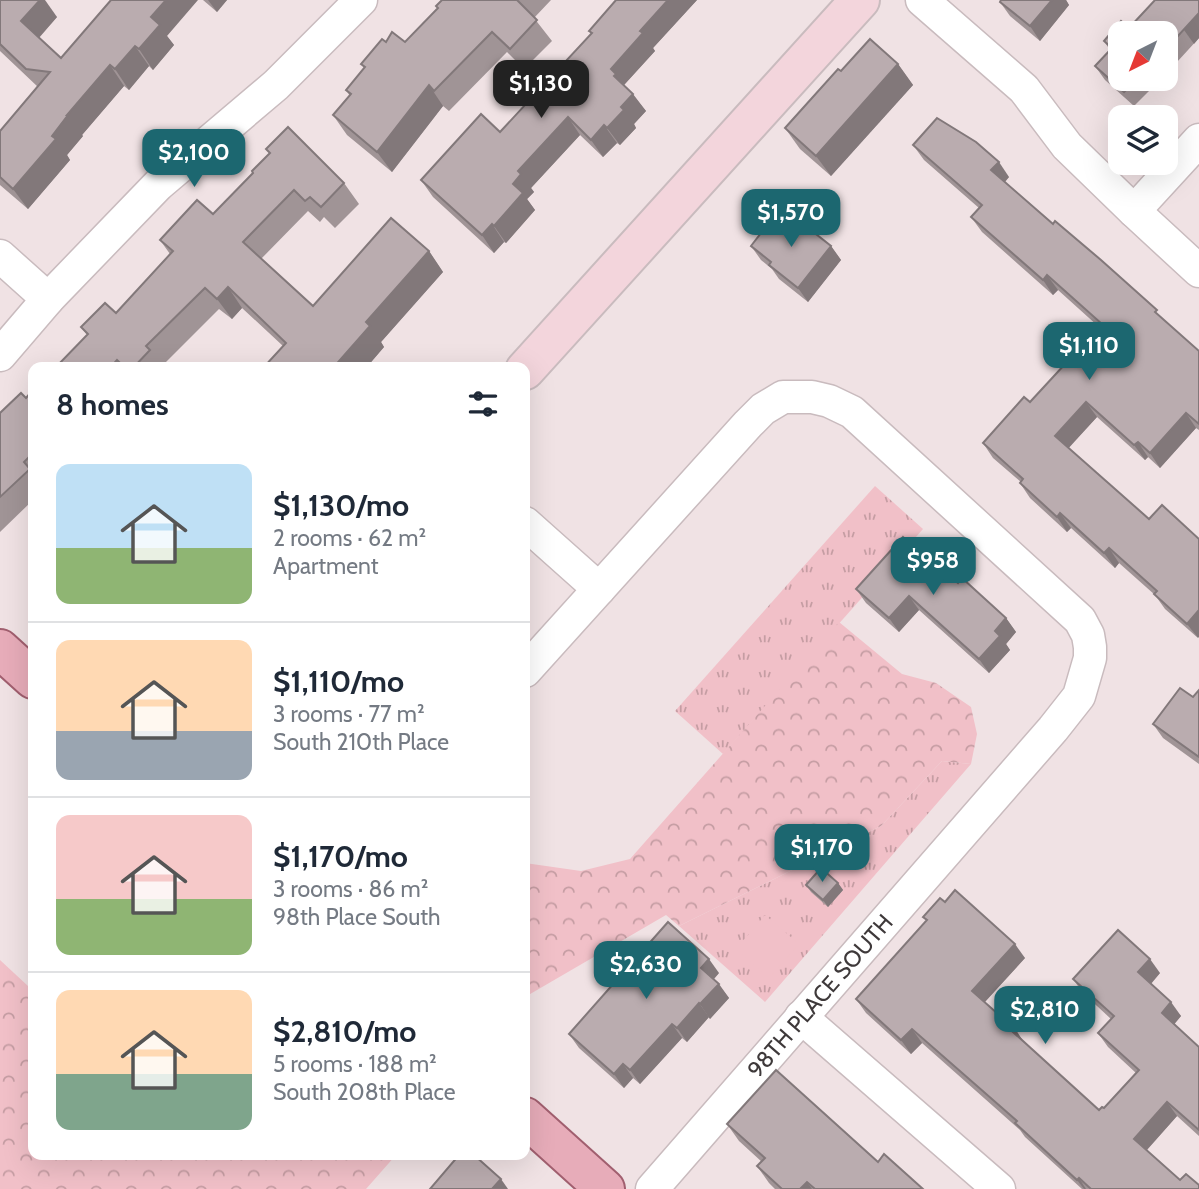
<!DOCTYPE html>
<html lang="en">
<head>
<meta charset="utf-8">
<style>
	:root { --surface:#fff; --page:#f6f6f7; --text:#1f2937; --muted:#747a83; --line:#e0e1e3; --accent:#1c6770 }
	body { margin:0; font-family:Cabin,sans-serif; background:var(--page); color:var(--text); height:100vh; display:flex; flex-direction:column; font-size:26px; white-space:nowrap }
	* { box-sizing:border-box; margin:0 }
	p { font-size:23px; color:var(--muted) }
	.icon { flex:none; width:38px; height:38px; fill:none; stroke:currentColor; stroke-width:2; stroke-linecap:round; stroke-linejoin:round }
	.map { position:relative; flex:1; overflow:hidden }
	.panel { position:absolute; left:28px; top:362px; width:502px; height:798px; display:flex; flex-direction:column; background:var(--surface); border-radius:14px; box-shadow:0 7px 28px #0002 }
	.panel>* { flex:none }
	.needle { width:46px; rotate:222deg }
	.buttons { position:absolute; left:1108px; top:21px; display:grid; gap:14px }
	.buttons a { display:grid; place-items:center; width:70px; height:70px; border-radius:14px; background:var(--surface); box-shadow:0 7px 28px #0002; font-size:35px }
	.price { position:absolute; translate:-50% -60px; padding:0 16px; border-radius:14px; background:var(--accent); color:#fff; font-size:23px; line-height:46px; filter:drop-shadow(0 2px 4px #0008) }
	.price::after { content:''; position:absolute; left:50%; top:42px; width:21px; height:16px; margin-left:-10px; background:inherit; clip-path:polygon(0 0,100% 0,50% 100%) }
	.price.selected { background:#222; color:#fff }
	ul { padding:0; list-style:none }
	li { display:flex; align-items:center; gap:21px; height:175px; padding:0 28px }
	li+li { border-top:2px solid var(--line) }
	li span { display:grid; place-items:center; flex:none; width:196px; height:140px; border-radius:14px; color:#555 }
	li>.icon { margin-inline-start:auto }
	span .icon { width:84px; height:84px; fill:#fffc; stroke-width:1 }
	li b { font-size:30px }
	h2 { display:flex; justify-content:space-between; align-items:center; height:84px; padding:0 28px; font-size:30px }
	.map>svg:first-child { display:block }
	.grass { fill:url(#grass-tufts) }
	.forest { fill:url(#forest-crowns) }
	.garden { fill:#f1c0c8 }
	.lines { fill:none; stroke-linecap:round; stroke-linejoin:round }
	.street-casing { stroke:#c9bbbe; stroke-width:35 }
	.secondary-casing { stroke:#c9bbbe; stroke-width:42 }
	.primary-casing { stroke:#a15f6f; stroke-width:42 }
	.street { stroke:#fff; stroke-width:32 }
	.secondary { stroke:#f3d5dc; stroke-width:38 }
	.primary { stroke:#e7acb9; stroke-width:38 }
	.wall { fill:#a09496 }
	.shaded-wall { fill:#82787a }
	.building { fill:#baacaf; stroke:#82787a; stroke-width:2 }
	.labels { text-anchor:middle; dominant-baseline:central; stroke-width:5; stroke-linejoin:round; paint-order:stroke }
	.street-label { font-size:23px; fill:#3e393a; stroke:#fff }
</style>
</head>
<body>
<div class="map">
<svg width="1199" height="1189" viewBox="0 0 1199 1189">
	<defs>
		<pattern id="grass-tufts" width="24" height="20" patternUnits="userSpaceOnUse" patternTransform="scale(1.75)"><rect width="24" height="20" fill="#f1c0c8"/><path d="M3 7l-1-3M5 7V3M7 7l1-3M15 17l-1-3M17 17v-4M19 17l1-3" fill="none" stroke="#c59da3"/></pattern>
		<pattern id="forest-crowns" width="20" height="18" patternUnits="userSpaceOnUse" patternTransform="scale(1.75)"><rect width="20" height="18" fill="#f1c0c8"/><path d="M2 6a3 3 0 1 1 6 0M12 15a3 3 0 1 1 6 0" fill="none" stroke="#c59da3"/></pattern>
	</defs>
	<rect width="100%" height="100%" fill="#f0e2e4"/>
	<g class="grass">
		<path d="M875 486 923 529 723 754 675 711Z"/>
		<path d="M942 761 971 764 765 1002 679 926 881 826Z"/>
	</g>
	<g class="forest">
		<path d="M839 622 902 674 936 683 971 707 977 734 971 764 942 761 881 826 679 926 666 915 525 997V863L581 871 630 859Z"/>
		<path d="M0 960 28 986 33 980V1155H396L366 1189H0Z"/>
	</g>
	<path class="garden" d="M765 915 799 944 769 978 736 949Z"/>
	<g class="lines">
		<defs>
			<g id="street">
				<path d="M922 0 1024 89 1067 146 1134 211 1199 271"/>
				<path d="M1134 211 1199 140"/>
				<path d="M0 256 48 299"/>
				<path d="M0 355 48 299 158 185 276 85 361 0"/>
				<path d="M525 523 599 589"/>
				<path d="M525 671 748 424 763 409 783 397H812L829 401 852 412 1080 620 1088 635 1090 647V658L1079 696 1053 729 652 1189"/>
				<path d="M801 1017 999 1189"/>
			</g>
			<path id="secondary" d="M525 370 860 0"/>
			<g id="primary">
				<path d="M0 649 33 679"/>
				<path d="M525 1117 605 1189"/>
			</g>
		</defs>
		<use href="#street" class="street-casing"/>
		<use href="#secondary" class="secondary-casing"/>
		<use href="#primary" class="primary-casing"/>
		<use href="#street" class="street"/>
		<use href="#secondary" class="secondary"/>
		<use href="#primary" class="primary"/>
	</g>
	<g class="wall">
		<path d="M0 0 57 17 39 38 61 58 167 36 174 45 153 70 149 66 129 90 124 86 82 135 83 136 67 155 70 160 28 209 0 185V131L38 87 0 51Z"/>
		<path d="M203 0H227L217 12Z"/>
		<path d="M442 0H551L534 18 552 41 524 69 507 52 449 111 443 106 392 172 347 135 333 115 350 96 346 90 364 68 361 64 386 42H405L438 8Z"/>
		<path d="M616 0H697L653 48 655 51 624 85 646 111 634 124 636 128 620 145 617 143 603 157 580 135 531 188 534 192 527 199 535 210 506 243 504 242 494 253 433 197 421 180 500 132 591 34 589 31Z"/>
		<path d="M1001 0H1066L1069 5 1040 41 1010 16 1000 2Z"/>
		<path d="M1199 0V38L1166 74V33L1120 79H1161L1134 106 1105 80 1095 66 1110 50 1104 41 1129 28Z"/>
		<path d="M898 64 913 85 831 176 800 149 785 128 841 71Z"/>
		<path d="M913 145 1009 177 1005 182 1199 351V430L1196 428 1160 468 1148 457 1145 460 1097 417 1068 448 1198 638 1165 609 1155 595 1119 563 1115 568 1071 528 1067 532 1030 498 1020 483 1021 482 993 458 983 443 1030 402 1099 327 1058 290 1053 295 982 232 971 217 979 208 924 160Z"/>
		<path d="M253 173 344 183 359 204 335 228 324 217 320 222 308 211 261 259 313 306 429 251 443 272 381 342 384 347 366 368H263L283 346 242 308 232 319 219 309 162 366 163 368H55L87 335 81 327 116 313 170 254 160 240 213 214Z"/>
		<path d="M775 229 831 246 841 260 808 302 779 279 772 269 761 260 751 246Z"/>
		<path d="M33 390V500L0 532V413L26 398Z"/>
		<path d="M949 578 958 583 1006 618 1016 632 1006 644 1010 650 989 673 919 610 899 632 866 603 856 589Z"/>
		<path d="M1199 690V764L1163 738 1153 724 1193 697Z"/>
		<path d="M838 883 843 890 828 907 811 892 806 885Z"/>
		<path d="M945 902 1025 958 985 1002 1024 1042 1099 1110 1104 1108 1136 1073 1108 1047 1098 1033 1111 1019 1083 993 1073 979 1160 973 1151 984 1181 1016 1174 1024 1199 1047V1136L1177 1116 1147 1150 1180 1180 1199 1189H1082L1025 1137 1020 1130 922 1043 911 1054 866 1013 856 999 927 921 923 917Z"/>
		<path d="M719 973 714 979 729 998 710 1019 709 1017 687 1042 682 1038 640 1084 633 1078 624 1088 579 1048 569 1034Z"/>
		<path d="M727 1124 878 1162 923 1189H775L769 1183 757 1166 762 1162 739 1141Z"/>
	</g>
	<g class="shaded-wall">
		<path d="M40 0H45L57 17 35 42 21 21Z"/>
		<path d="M166 0H198L167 36 174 45 153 70 139 49 151 17Z"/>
		<path d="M208 0H227L217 12Z"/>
		<path d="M668 0H697L653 48 655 51 624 85 614 76 611 69 640 31Z"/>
		<path d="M1052 0H1066L1069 5 1040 41 1030 26Z"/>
		<path d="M1199 13V38L1194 44 1184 30Z"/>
		<path d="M135 46 149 66 129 90 115 69Z"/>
		<path d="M898 64 913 85 831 176 816 156Z"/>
		<path d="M110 65 124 86 82 135 83 136 67 155 70 160 28 209 13 189 67 115Z"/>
		<path d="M429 85 443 106 392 172 377 152Z"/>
		<path d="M633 94 646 111 634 124 636 128 620 145 607 128 621 107Z"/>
		<path d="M568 117 580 135 531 188 534 192 527 199 535 210 506 243 494 226 518 171Z"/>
		<path d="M604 125 617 143 603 157 591 140Z"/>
		<path d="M999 162 1009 177 1002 185 991 170Z"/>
		<path d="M492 224 504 242 494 253 482 235Z"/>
		<path d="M831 246 841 260 808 302 798 288Z"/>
		<path d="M429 251 443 272 381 342 384 347 366 368H333L366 322Z"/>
		<path d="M1047 275 1058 290 1053 295 1043 280Z"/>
		<path d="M228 287 242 308 232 319 217 299Z"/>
		<path d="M1086 402 1097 417 1066 451 1055 436Z"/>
		<path d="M1186 413 1196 428 1160 468 1150 453Z"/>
		<path d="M1138 442 1148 457 1145 460 1134 445Z"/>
		<path d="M1060 513 1071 528 1067 532 1057 517Z"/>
		<path d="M1109 548 1119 563 1115 568 1104 553Z"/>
		<path d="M909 596 919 610 899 632 889 618Z"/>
		<path d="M1199 610V637L1198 638 1187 624Z"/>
		<path d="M1006 618 1016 632 1006 644 1010 650 989 673 979 659 995 631Z"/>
		<path d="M838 883 843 890 828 907 823 900Z"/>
		<path d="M1015 944 1025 958 982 1005 972 991Z"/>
		<path d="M709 959 719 973 711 982 701 968Z"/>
		<path d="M1150 959 1160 973 1148 987 1138 972Z"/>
		<path d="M719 984 729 998 710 1019 700 1004Z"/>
		<path d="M1171 1002 1181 1016 1172 1027 1162 1013Z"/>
		<path d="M699 1003 709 1017 687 1042 677 1028Z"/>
		<path d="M672 1024 682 1038 640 1084 630 1070Z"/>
		<path d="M912 1029 922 1043 911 1054 901 1040Z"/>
		<path d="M1016 1030 1025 1044 1013 1032Z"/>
		<path d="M623 1064 633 1078 624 1088 614 1074Z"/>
		<path d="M1167 1102 1177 1116 1144 1153 1134 1139Z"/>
		<path d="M1079 1178 1086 1189H1084L1077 1180Z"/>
		<path d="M501 1179 508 1189H492Z"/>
		<path d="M807 1182 812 1189H800Z"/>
	</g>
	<g class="building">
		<path d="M0 0H40L21 21 61 58 111 0H166L151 17 160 25 139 49 135 46 115 69 110 65 67 115H68L52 136 56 139 13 189 0 177V131L50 72 26 69 0 44Z"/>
		<path d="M442 0H517L537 20 510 49 492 32 434 91 429 85 377 152 333 115 351 94 346 90 365 67 361 64 382 39 386 42 392 32 405 42 438 8 436 6Z"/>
		<path d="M616 0H668L640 31 643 33 611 69 616 74 614 76 633 94 621 107 624 110 607 128 604 125 591 140 568 117 518 171 521 174 513 184 523 193 494 226 492 224 482 235 421 180 481 114 500 132 592 33 589 31Z"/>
		<path d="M1001 0H1052L1030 26 1000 2Z"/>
		<path d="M1155 0H1199V13L1166 49V33H1120V79H1137L1124 92 1095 66 1112 48 1104 41 1121 21 1129 28Z"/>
		<path d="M870 39 898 64 816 156 785 128 838 69 841 71Z"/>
		<path d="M937 118 976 142 999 162 991 170 1053 224 1055 221 1101 260 1157 310 1155 312 1199 351V424L1186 413 1150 453 1138 442 1134 445 1086 402 1055 436 1149 519 1162 505 1199 539V610L1187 624 1154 594 1157 591 1109 548 1104 553 1060 513 1057 517 1020 483 1023 479 983 443 1024 397 1030 402 1102 324 1047 275 1043 280 971 217 982 205 913 145Z"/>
		<path d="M288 127 344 183 321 207 310 197 305 201 294 190 243 242 313 306 391 218 429 251 366 322 370 326 333 368H263L286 343 228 287 217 299 205 288 146 346 150 350 133 368H125L117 360 110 368H55L88 334 81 327 105 303 116 313 173 251 160 240 197 200 213 214 253 173 252 171 270 153 266 149Z"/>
		<path d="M788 212 831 246 798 288 769 265 771 262 751 246 768 224 775 229Z"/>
		<path d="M33 390V450L32 451 33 453 24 462 30 469 0 497V413L21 393 26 398Z"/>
		<path d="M903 537 949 578 951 577 958 583 962 578 1006 618 995 631 1000 636 979 659 909 596 889 618 856 589Z"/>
		<path d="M1180 688 1193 697 1199 690V757L1153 724Z"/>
		<path d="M821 868 838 883 823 900 806 885Z"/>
		<path d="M955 890 1015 944 972 991 1016 1030 1013 1032 1099 1110 1102 1107 1104 1108 1139 1070 1098 1033 1114 1016 1073 979 1118 930 1150 959 1138 972 1171 1002 1162 1013 1199 1047V1130L1167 1102 1134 1139 1180 1180 1186 1174 1199 1185V1189H1091L1079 1178 1077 1180 1015 1123 1017 1121 912 1029 901 1040 856 999 927 920 923 917 940 898 945 902Z"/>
		<path d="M668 922 709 959 701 968 719 984 700 1004 699 1003 677 1028 672 1024 630 1070 623 1064 614 1074 569 1034Z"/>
		<path d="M776 1070 878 1162 884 1154 923 1189H815L807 1182 800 1189H782L757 1166 765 1158 727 1124Z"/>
		<path d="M459 1155H474L501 1179 492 1189H430Z"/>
	</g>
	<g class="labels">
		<g class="street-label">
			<text transform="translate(820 996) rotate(-49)">98TH PLACE SOUTH</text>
		</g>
	</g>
</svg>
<div class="buttons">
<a><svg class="needle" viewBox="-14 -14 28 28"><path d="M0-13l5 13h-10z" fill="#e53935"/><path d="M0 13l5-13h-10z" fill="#747a83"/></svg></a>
<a><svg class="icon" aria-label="layers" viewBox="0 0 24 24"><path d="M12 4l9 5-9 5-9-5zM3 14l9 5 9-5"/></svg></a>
</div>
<b class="price selected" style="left:541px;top:120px">$1,130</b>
<b class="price" style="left:194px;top:189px">$2,100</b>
<b class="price" style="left:791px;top:249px">$1,570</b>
<b class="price" style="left:1089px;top:382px">$1,110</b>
<b class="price" style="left:933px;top:597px">$958</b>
<b class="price" style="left:822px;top:884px">$1,170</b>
<b class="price" style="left:646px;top:1001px">$2,630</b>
<b class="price" style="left:1045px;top:1046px">$2,810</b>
<section class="panel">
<h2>8 homes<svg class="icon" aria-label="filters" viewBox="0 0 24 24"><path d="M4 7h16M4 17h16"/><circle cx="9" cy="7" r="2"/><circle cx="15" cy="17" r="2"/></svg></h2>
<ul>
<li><span style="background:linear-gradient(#bfe0f5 60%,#8fb573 0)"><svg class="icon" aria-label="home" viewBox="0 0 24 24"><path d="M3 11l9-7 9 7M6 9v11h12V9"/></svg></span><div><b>$1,130/mo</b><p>2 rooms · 62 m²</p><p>Apartment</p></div></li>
<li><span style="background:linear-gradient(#ffd9b3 65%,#9aa5b1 0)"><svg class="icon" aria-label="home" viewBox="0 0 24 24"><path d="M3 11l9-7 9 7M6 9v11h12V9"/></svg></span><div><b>$1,110/mo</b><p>3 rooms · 77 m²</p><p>South 210th Place</p></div></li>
<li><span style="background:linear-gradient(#f6c9c9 60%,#8fb573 0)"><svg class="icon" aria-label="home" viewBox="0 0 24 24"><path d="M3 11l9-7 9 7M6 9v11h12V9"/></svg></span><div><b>$1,170/mo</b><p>3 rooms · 86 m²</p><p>98th Place South</p></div></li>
<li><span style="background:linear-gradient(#ffd9b3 60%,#7fa58c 0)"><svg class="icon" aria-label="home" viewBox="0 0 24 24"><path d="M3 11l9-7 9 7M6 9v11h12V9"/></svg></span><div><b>$2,810/mo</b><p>5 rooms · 188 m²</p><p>South 208th Place</p></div></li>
</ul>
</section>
</div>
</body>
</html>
